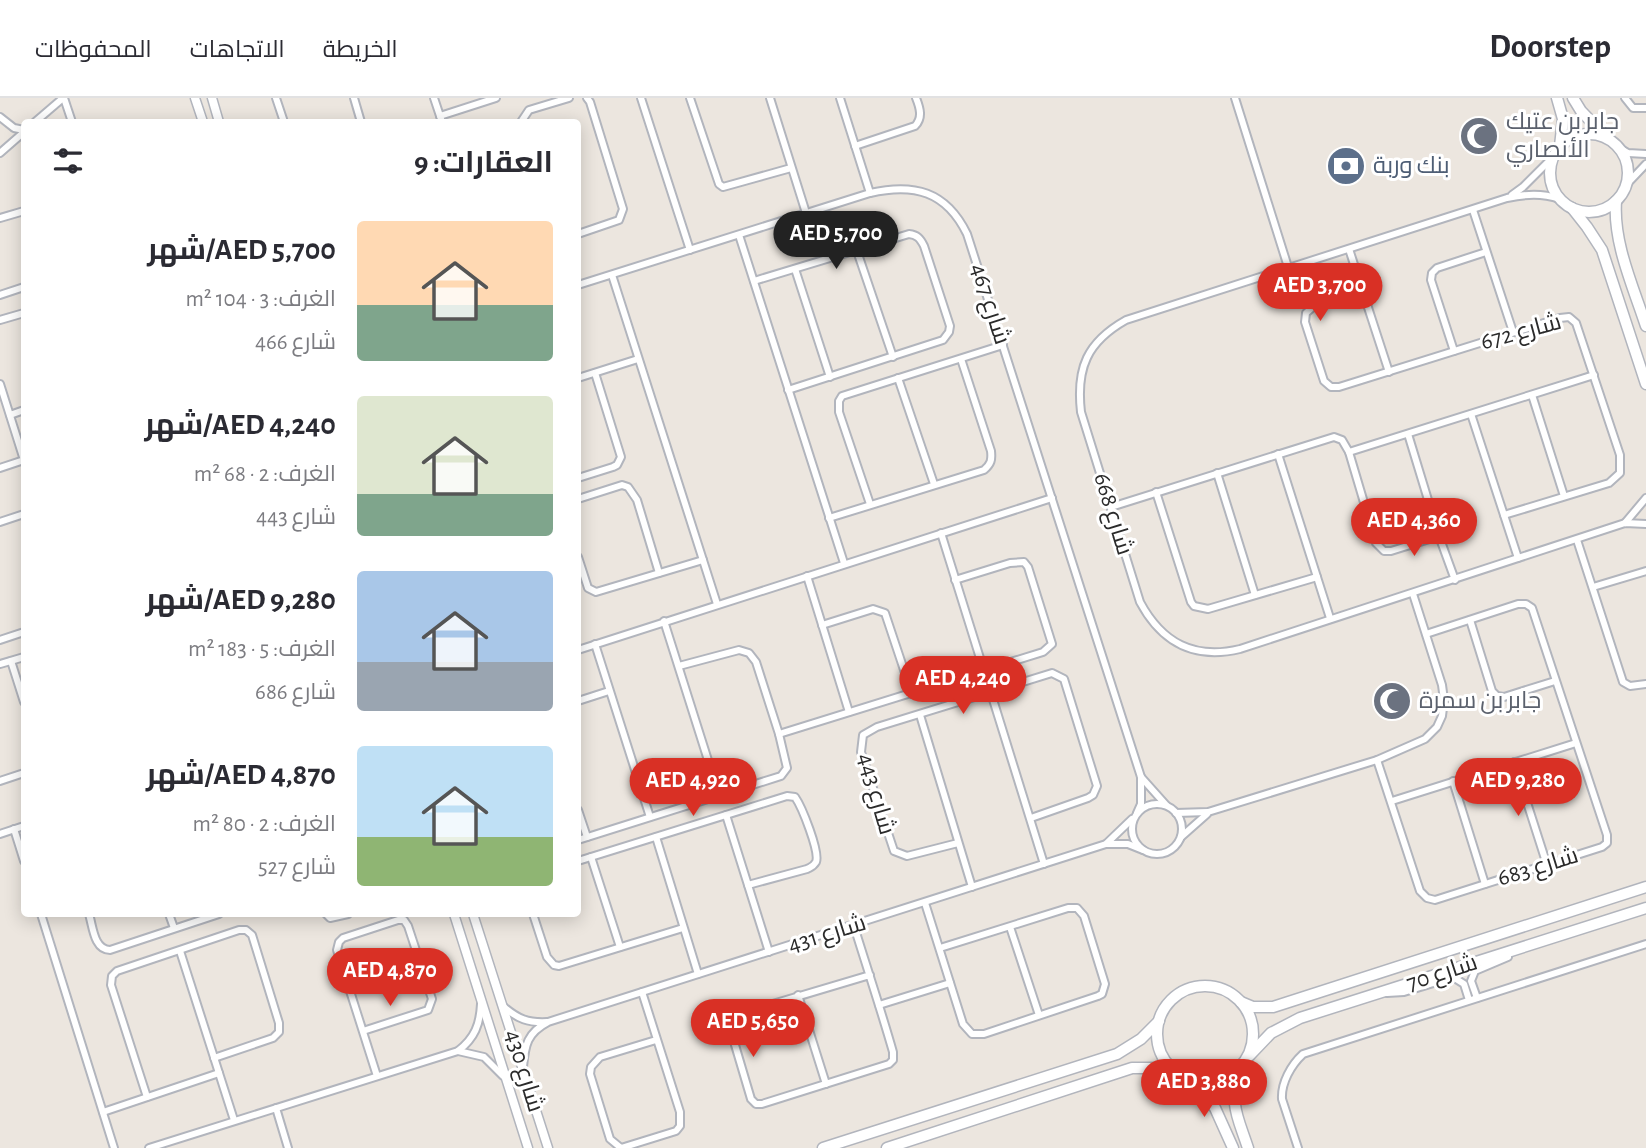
<!DOCTYPE html>
<html lang="ar">
<head>
<meta charset="utf-8">
<style>
	:root { --surface:#fff; --page:#f2f2f3; --text:#2b2b33; --muted:#7c7c81; --line:#e1e1e2; --accent:#d93025 }
	body { margin:0; font-family:"Alegreya Sans",Cairo,sans-serif; background:var(--page); color:var(--text); direction:rtl; height:100vh; display:flex; flex-direction:column; font-size:26px; white-space:nowrap }
	* { box-sizing:border-box; margin:0 }
	p { font-size:23px; color:var(--muted) }
	.icon { flex:none; width:38px; height:38px; fill:none; stroke:currentColor; stroke-width:2; stroke-linecap:round; stroke-linejoin:round }
	.map { position:relative; flex:1; overflow:hidden; direction:ltr }
	.sheet { position:absolute; left:21px; top:21px; width:560px; height:798px; display:flex; flex-direction:column; background:var(--surface); border-radius:7px; box-shadow:0 4px 18px #0003; direction:rtl }
	.sheet>* { flex:none }
	.price { position:absolute; translate:-50% -60px; padding:0 16px; border-radius:24px; background:var(--accent); color:#fff; font-size:23px; line-height:46px; filter:drop-shadow(0 2px 4px #0008) }
	.price::after { content:''; position:absolute; left:50%; top:42px; width:21px; height:16px; margin-left:-10px; background:inherit; clip-path:polygon(0 0,100% 0,50% 100%) }
	.price.current { background:#222; color:#fff }
	ul { padding:0; list-style:none }
	li { display:flex; align-items:center; gap:21px; height:175px; padding:0 28px }
	li span { display:grid; place-items:center; flex:none; width:196px; height:140px; border-radius:7px; color:#555 }
	li>.icon { margin-inline-start:auto }
	span .icon { width:84px; height:84px; fill:#fffc; stroke-width:1 }
	li b { font-size:30px }
	h2 { display:flex; justify-content:space-between; align-items:center; height:84px; padding:0 28px; font-size:30px }
	header { display:flex; align-items:center; gap:42px; box-sizing:border-box; height:98px; padding:0 35px; background:var(--surface); border-bottom:2px solid var(--line) }
	header strong { font-size:33px }
	nav { display:flex; gap:38px; margin-inline-start:auto; font-size:24px }
	.map>svg:first-child { display:block }
	.lines { fill:none; stroke-linecap:round; stroke-linejoin:round }
	.minor-casing { stroke:#b2b5bd; stroke-width:10 }
	.tertiary-casing { stroke:#b2b5bd; stroke-width:11 }
	.secondary-casing { stroke:#b2b5bd; stroke-width:13 }
	.minor { stroke:#fff; stroke-width:6 }
	.tertiary { stroke:#fff; stroke-width:8 }
	.secondary { stroke:#fff; stroke-width:10 }
	.labels { text-anchor:middle; dominant-baseline:central; stroke-width:6; stroke-linejoin:round; paint-order:stroke }
	.worship-label { font-size:24px; fill:#5b616d; stroke:#fff; text-anchor:start }
	.service-label { font-size:24px; fill:#4e5e75; stroke:#fff; text-anchor:start }
	.street-label { font-size:24px; fill:#2b2b2b; stroke:#fff }
</style>
</head>
<body>
<header>
<strong>Doorstep</strong>
<nav><a>الخريطة</a><a>الاتجاهات</a><a>المحفوظات</a></nav>
</header>
<div class="map">
<svg width="1646" height="1050" viewBox="0 0 1646 1050">
	<rect width="100%" height="100%" fill="#ece6df"/>
	<g class="lines">
		<defs>
			<g id="minor">
				<path d="M64 0 72 24"/>
				<path d="M276 0 284 24"/>
				<path d="M354 0 361 24"/>
				<path d="M434 0 442 24"/>
				<path d="M641 0 690 152"/>
				<path d="M690 0 719 86 723 89 791 70"/>
				<path d="M770 0 806 115"/>
				<path d="M840 0 870 95"/>
				<path d="M1235 0 1288 169"/>
				<path d="M1625 0 1633 10H1646"/>
				<path d="M440 18 496 0"/>
				<path d="M0 19 14 30 24 32"/>
				<path d="M35 24 63 0"/>
				<path d="M521 24 529 12 569 0"/>
				<path d="M855 48 915 28C923 20 920 10 916 0"/>
				<path d="M1616 48 1628 55 1646 56"/>
				<path d="M0 55 24 34"/>
				<path d="M1626 87 1646 66"/>
				<path d="M1512 97 1523 89 1554 58"/>
				<path d="M1560 101C1541 95 1527 96 1507 100L1126 222C1087 244 1076 270 1081 314L1140 504C1162 545 1194 562 1240 551L1625 425 1646 426"/>
				<path d="M1473 112 1513 234"/>
				<path d="M0 120 24 113"/>
				<path d="M578 136 619 122 623 111 590 4 587 0"/>
				<path d="M739 137 844 465"/>
				<path d="M1349 151 1389 274"/>
				<path d="M857 153 893 259"/>
				<path d="M795 171 830 279"/>
				<path d="M612 177 717 506"/>
				<path d="M754 183 909 136C917 137 920 140 924 148L950 228 949 234 943 242 788 292"/>
				<path d="M578 187 870 95C914 85 946 93 967 136L1141 679V706L1137 715"/>
				<path d="M1364 193 1313 209 1306 215 1305 224 1324 283 1331 289H1339L1560 220 1569 219 1576 225 1620 357V375L1609 385 1504 417"/>
				<path d="M0 197 24 189"/>
				<path d="M0 222 24 215"/>
				<path d="M1454 253 1431 182 1432 175 1437 170 1486 154"/>
				<path d="M578 280 638 261"/>
				<path d="M898 280 934 386"/>
				<path d="M0 286 24 362"/>
				<path d="M1532 297 1564 398"/>
				<path d="M1471 316 1518 460"/>
				<path d="M10 317 24 312"/>
				<path d="M1408 336 1439 438 1455 482"/>
				<path d="M1349 354 1594 277"/>
				<path d="M1278 356 1330 520"/>
				<path d="M0 370 24 362"/>
				<path d="M1217 375 1255 497"/>
				<path d="M578 380 613 369 617 367 621 359 595 275"/>
				<path d="M1156 394 1191 504 1194 508 1208 511 1317 479"/>
				<path d="M578 401 622 387 628 389 637 402 659 475"/>
				<path d="M870 406 839 314V303L842 298 1003 247"/>
				<path d="M1111 409 1334 339 1342 342 1349 354 1376 445 1384 453H1391L1439 438"/>
				<path d="M829 420 984 372C991 366 992 362 991 353L961 261"/>
				<path d="M0 424 24 416"/>
				<path d="M1625 425 1646 400"/>
				<path d="M941 435 984 573"/>
				<path d="M1577 442 1623 584 1630 588 1646 586"/>
				<path d="M578 459 588 490 596 494 703 462"/>
				<path d="M807 478 849 614"/>
				<path d="M1593 489 1646 473"/>
				<path d="M1470 522 1492 593 1497 598 1504 599 1555 583"/>
				<path d="M664 523 719 697"/>
				<path d="M822 527 873 511 885 515 912 596"/>
				<path d="M0 542 24 534"/>
				<path d="M595 546 650 719"/>
				<path d="M578 552 1052 400"/>
				<path d="M11 563 24 604"/>
				<path d="M0 566 24 559"/>
				<path d="M991 595 1044 766"/>
				<path d="M578 603 609 593"/>
				<path d="M920 617 972 789"/>
				<path d="M779 636 1043 554 1052 546 1028 469 1024 464 1010 465 955 482"/>
				<path d="M1377 662 1420 793 1427 800 1435 802 1602 749 1607 745V737L1532 510 1526 506H1518L1426 536"/>
				<path d="M1514 664 1547 767"/>
				<path d="M1141 679 1166 707"/>
				<path d="M0 683 24 675"/>
				<path d="M1453 683 1485 786"/>
				<path d="M1392 703 1576 645"/>
				<circle cx="1157" cy="731" r="25"/>
				<path d="M578 712 587 739"/>
				<path d="M1176 715 1208 714 1377 662 1425 641 1437 629 1442 618 1444 602 1442 587 1413 496"/>
				<path d="M726 717 769 854"/>
				<path d="M14 731 24 763"/>
				<path d="M0 736 24 728"/>
				<path d="M656 739 698 876"/>
				<path d="M1181 739 1207 716"/>
				<path d="M578 742 781 678 787 670 779 636 756 564 749 555 739 552 679 568"/>
				<path d="M958 745 907 758 894 753 861 654 863 637 877 629 1052 575 1064 581 1097 688 1093 697 1088 700 1031 720"/>
				<path d="M1107 745 1132 721"/>
				<path d="M591 759 620 849"/>
				<path d="M578 763 787 698 795 699C802 709 820 754 816 764 813 769 811 769 807 771L748 787"/>
				<path d="M925 805 963 926 972 936H984L1098 898 1102 896 1105 886 1084 818 1077 810H1068L940 850"/>
				<path d="M41 816 114 1050"/>
				<path d="M89 816C93 829 94 852 110 852L219 816"/>
				<path d="M169 816 174 830"/>
				<path d="M326 816 330 820 348 816"/>
				<path d="M533 816 547 859 554 867 559 868 683 830"/>
				<path d="M854 828C867 870 881 912 893 954V962L889 966 762 1006H756L751 1001 730 930 731 922 736 917 870 877"/>
				<path d="M1010 829 1039 917"/>
				<path d="M180 853 234 1022"/>
				<path d="M642 894 680 1014V1028L676 1033 621 1050 610 1041 590 976 591 969 600 959 656 942"/>
				<path d="M1387 895 1404 894 1453 879 1464 886 1469 902"/>
				<path d="M798 897 826 986"/>
				<path d="M1477 900 1471 883 1475 873 1508 859"/>
				<path d="M879 907 950 885"/>
				<path d="M504 909C518 921 528 925 547 924"/>
				<path d="M363 933 428 912 432 901 408 828 404 822H398L343 840 339 844 337 852 377 978"/>
				<path d="M458 953 484 959 503 978"/>
				<path d="M523 969C525 947 527 935 548 924L1106 746H1128L1143 752"/>
				<path d="M147 999 111 887 112 878 117 873 239 832H246L252 837 279 925V934L273 940 214 960"/>
				<path d="M276 1010 288 1050"/>
				<path d="M103 1014 219 975"/>
				<path d="M149 1050 458 953C475 940 480 926 481 906"/>
				<path d="M1298 1050 1282 1001C1281 985 1291 967 1303 956L1646 846"/>
			</g>
			<g id="tertiary">
				<path d="M195 0 203 24"/>
				<path d="M212 0 219 24"/>
				<path d="M454 816 528 1050"/>
				<path d="M473 816 548 1050"/>
			</g>
			<g id="secondary">
				<path d="M1557 0 1563 21 1560 48"/>
				<path d="M1573 0 1581 13 1606 39"/>
				<circle cx="1589" cy="75" r="39"/>
				<path d="M1616 103C1613 145 1633 188 1646 228"/>
				<path d="M1572 110 1587 129 1602 152 1646 286"/>
				<circle cx="1205" cy="936" r="48"/>
				<path d="M1241 904 1253 909H1273L1646 789"/>
				<path d="M1249 958 1271 935 1300 920 1646 810"/>
				<path d="M1241 970C1229 1007 1236 1014 1248 1050"/>
				<path d="M1191 982 1215 1010 1233 1050"/>
				<path d="M823 1050 1117 956 1141 941 1159 923"/>
				<path d="M887 1050 1132 970H1161L1180 977"/>
			</g>
		</defs>
		<use href="#minor" class="minor-casing"/>
		<use href="#tertiary" class="tertiary-casing"/>
		<use href="#secondary" class="secondary-casing"/>
		<use href="#minor" class="minor"/>
		<use href="#tertiary" class="tertiary"/>
		<use href="#secondary" class="secondary"/>
	</g>
	<defs>
		<symbol id="mosque-disc" viewBox="-11 -11 22 22"><circle r="9.5" fill="#6b7280" stroke="#fff"/><path d="M3.5-4.9A6 6 0 1 0 3.5 4.9A5 5 0 1 1 3.5-4.9Z" fill="#fff"/></symbol>
		<symbol id="bank-disc" viewBox="-11 -11 22 22"><circle r="9.5" fill="#5c6f8a" stroke="#fff"/><path d="M-6-4H6V4H-6ZM0-2.3a2.3 2.3 0 1 0 0 4.6a2.3 2.3 0 1 0 0-4.6Z" fill="#fff"/></symbol>
	</defs>
	<g fill-rule="evenodd">
		<use href="#mosque-disc" x="1457" y="16" width="44" height="44"/>
		<use href="#bank-disc" x="1324" y="46" width="44" height="44"/>
		<use href="#mosque-disc" x="1370" y="581" width="44" height="44"/>
	</g>
	<g class="labels">
		<g class="worship-label">
			<text x="1506" y="24">جابر بن عتيك<tspan x="1506" dy="28">الأنصاري</tspan></text>
			<text x="1419" y="603">جابر بن سمرة</text>
		</g>
		<g class="service-label">
			<text x="1373" y="68">بنك وربة</text>
		</g>
		<g class="street-label">
			<text transform="translate(990 206) rotate(72)">شارع 467</text>
			<text transform="translate(1521 234) rotate(-15)">شارع 672</text>
			<text transform="translate(1113 416) rotate(73)">شارع 668</text>
			<text transform="translate(876 696) rotate(74)">شارع 443</text>
			<text transform="translate(1538 769) rotate(-17)">شارع 683</text>
			<text transform="translate(827 836) rotate(-17)">شارع 431</text>
			<text transform="translate(1442 875) rotate(-18)">شارع 70</text>
			<text transform="translate(524 973) rotate(73)">شارع 430</text>
		</g>
	</g>
</svg>
<b class="price current" style="left:836px;top:173px">AED 5,700</b>
<b class="price" style="left:1320px;top:225px">AED 3,700</b>
<b class="price" style="left:1414px;top:460px">AED 4,360</b>
<b class="price" style="left:963px;top:618px">AED 4,240</b>
<b class="price" style="left:693px;top:720px">AED 4,920</b>
<b class="price" style="left:1518px;top:720px">AED 9,280</b>
<b class="price" style="left:390px;top:910px">AED 4,870</b>
<b class="price" style="left:753px;top:961px">AED 5,650</b>
<b class="price" style="left:1204px;top:1021px">AED 3,880</b>
<section class="sheet">
<h2>العقارات: 9<svg class="icon" aria-label="filters" viewBox="0 0 24 24"><path d="M4 7h16M4 17h16"/><circle cx="9" cy="7" r="2"/><circle cx="15" cy="17" r="2"/></svg></h2>
<ul>
<li><span style="background:linear-gradient(#ffd9b3 60%,#7fa58c 0)"><svg class="icon" aria-label="home" viewBox="0 0 24 24"><path d="M3 11l9-7 9 7M6 9v11h12V9"/></svg></span><div><b>AED 5,700/شهر</b><p>الغرف: 3 · 104 m²</p><p>شارع 466</p></div></li>
<li><span style="background:linear-gradient(#dfe7d0 70%,#7fa58c 0)"><svg class="icon" aria-label="home" viewBox="0 0 24 24"><path d="M3 11l9-7 9 7M6 9v11h12V9"/></svg></span><div><b>AED 4,240/شهر</b><p>الغرف: 2 · 68 m²</p><p>شارع 443</p></div></li>
<li><span style="background:linear-gradient(#a9c7e8 65%,#9aa5b1 0)"><svg class="icon" aria-label="home" viewBox="0 0 24 24"><path d="M3 11l9-7 9 7M6 9v11h12V9"/></svg></span><div><b>AED 9,280/شهر</b><p>الغرف: 5 · 183 m²</p><p>شارع 686</p></div></li>
<li><span style="background:linear-gradient(#bfe0f5 65%,#8fb573 0)"><svg class="icon" aria-label="home" viewBox="0 0 24 24"><path d="M3 11l9-7 9 7M6 9v11h12V9"/></svg></span><div><b>AED 4,870/شهر</b><p>الغرف: 2 · 80 m²</p><p>شارع 527</p></div></li>
</ul>
</section>
</div>
</body>
</html>
